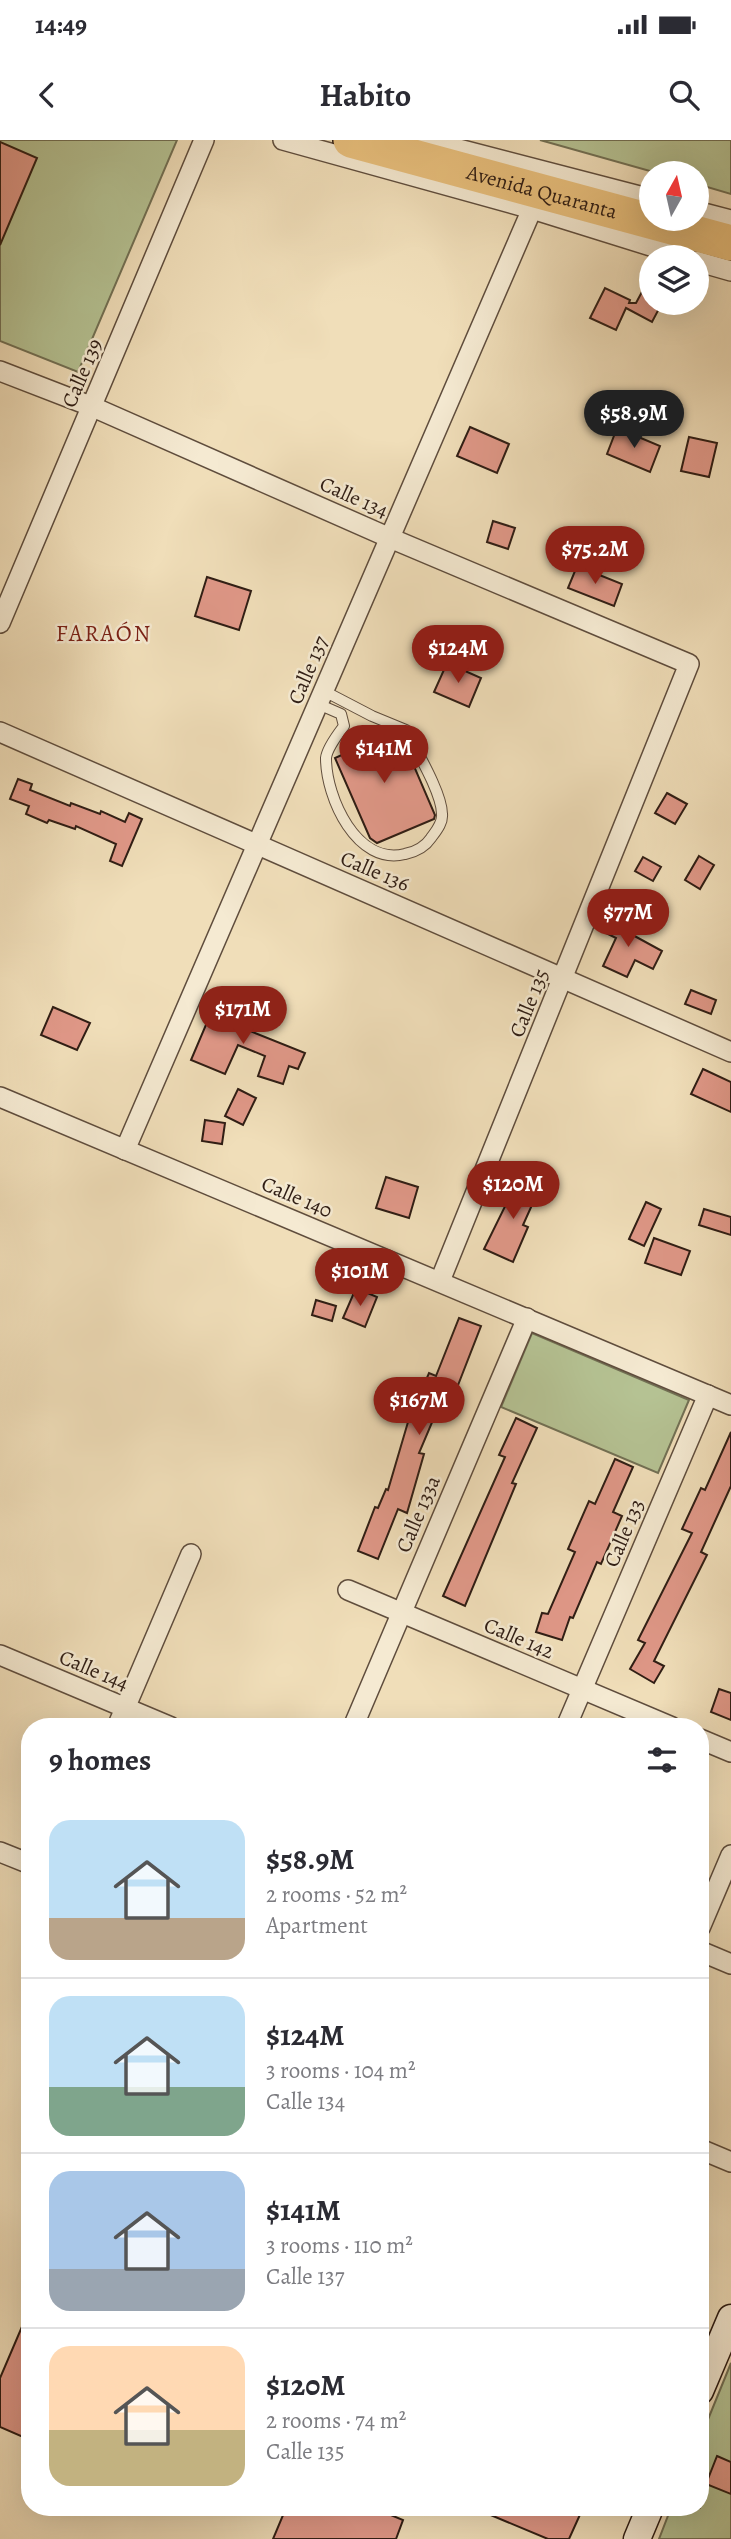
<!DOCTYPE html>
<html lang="en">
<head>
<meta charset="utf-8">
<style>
	:root { --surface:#fff; --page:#f2f2f3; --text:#2b2b33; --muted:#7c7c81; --line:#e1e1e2; --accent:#8f2418 }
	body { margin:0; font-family:Alegreya,serif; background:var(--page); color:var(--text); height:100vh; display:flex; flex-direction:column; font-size:26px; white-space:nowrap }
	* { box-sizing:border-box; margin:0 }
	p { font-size:23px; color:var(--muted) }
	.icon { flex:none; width:38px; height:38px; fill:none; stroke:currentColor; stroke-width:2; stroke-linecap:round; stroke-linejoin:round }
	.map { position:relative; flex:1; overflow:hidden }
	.panel { position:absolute; left:21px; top:1578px; width:688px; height:798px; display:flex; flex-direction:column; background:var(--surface); border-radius:28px; box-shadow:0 7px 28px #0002 }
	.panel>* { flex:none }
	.needle { width:46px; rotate:8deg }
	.controls { position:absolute; left:639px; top:21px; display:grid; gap:14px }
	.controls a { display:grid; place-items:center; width:70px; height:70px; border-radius:50%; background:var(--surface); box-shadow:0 7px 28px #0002; font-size:35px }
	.price { position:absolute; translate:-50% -60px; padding:0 16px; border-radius:24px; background:var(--accent); color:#fff; font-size:23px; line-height:46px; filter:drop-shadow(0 2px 4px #0008) }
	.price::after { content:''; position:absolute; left:50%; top:42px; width:21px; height:16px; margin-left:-10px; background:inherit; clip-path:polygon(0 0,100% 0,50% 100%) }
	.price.on { background:#222; color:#fff }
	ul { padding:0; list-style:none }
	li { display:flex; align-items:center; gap:21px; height:175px; padding:0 28px }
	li+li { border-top:2px solid var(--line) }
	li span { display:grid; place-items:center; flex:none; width:196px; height:140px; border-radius:21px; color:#555 }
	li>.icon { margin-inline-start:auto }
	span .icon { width:84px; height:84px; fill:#fffc; stroke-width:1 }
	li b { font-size:30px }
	h2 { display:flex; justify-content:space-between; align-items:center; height:84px; padding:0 28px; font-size:30px }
	.status { display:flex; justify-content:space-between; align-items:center; height:49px; padding:0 35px; background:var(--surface); direction:ltr }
	.status svg { height:19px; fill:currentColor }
	header { display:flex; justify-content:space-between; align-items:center; height:91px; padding:0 28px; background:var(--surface); font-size:32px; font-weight:600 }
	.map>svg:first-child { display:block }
	.green { fill:#b5c293; stroke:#727054; stroke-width:2 }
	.building { fill:#e09888; stroke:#2f1d14; stroke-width:2 }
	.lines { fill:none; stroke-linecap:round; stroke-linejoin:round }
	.lane-casing { stroke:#5f4d3d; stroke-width:12 }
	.street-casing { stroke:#5f4d3d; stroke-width:22 }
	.secondary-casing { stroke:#2f1d14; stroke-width:29 }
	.highway-casing { stroke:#2f1d14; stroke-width:38 }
	.lane { stroke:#f5ead2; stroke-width:10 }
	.street { stroke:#f5ead2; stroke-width:19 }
	.secondary { stroke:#f5ead2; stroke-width:26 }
	.highway { stroke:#e8bf7c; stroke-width:35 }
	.labels { text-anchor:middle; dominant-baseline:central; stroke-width:5; stroke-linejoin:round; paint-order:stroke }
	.street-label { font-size:21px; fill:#2f1d14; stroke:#f5ead2 }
	.neighbourhood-label { font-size:23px; letter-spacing:2px; fill:#7a1f14; stroke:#f5ead2 }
</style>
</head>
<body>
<div class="status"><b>14:49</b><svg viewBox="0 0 49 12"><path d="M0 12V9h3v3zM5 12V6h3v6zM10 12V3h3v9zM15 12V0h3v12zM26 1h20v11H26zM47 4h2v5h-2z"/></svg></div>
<header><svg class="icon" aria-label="back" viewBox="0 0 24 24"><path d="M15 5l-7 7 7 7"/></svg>Habito<svg class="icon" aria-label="search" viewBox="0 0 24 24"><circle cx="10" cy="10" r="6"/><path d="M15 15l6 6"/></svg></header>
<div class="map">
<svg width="731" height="2399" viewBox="0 0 731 2399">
	<rect width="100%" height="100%" fill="#f0deb9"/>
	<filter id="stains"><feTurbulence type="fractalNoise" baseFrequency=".00286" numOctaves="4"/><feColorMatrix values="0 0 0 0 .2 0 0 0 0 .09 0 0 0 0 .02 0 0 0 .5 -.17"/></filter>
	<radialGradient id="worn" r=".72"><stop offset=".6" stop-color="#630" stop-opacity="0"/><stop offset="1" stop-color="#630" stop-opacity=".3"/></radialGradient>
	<g class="green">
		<path d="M0 0H177L78 232 0 201Z"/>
		<path d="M540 0H731V54L697 44 696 33H657Z"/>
		<path d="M532 1193 689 1260 658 1333 501 1267Z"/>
		<path d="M731 2223V2399H659L671 2368H700V2299Z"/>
	</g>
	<g class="building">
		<path d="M0 2 37 18 0 105Z"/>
		<path d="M651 135V163H662L652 182 626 168 616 190 590 178 605 148 630 160 629 163H636Z"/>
		<path d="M470 287 509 304 497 333 457 316Z"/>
		<path d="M617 288 660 306 650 332 607 314Z"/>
		<path d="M689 297 717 303 709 337 681 331Z"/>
		<path d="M493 381 515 388 508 409 487 402Z"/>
		<path d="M577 426 622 444 614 466 568 448Z"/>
		<path d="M207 437 251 451 239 490 195 476Z"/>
		<path d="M447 523 481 538 469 567 434 552Z"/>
		<path d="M373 586 381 591 385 599 396 594 401 596 435 675 434 679 377 703 370 698 335 618 353 610 352 600 356 592 364 587Z"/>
		<path d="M18 639 32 644 30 650 70 666 71 663 100 674 101 671 125 682 129 673 142 679 122 726 110 721 116 704 76 686 75 689 49 680 47 683 26 674 29 666 10 659Z"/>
		<path d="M667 653 687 664 675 684 655 673Z"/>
		<path d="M699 716 714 725 700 749 685 740Z"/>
		<path d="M643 717 661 727 653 741 635 731Z"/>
		<path d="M612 775 633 785 629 793 662 811 653 829 635 820 627 837 603 826 616 798 604 792Z"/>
		<path d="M691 850 716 860 711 874 685 864Z"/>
		<path d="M214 866 254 881 250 891 305 913 298 929 289 926 283 944 258 936 265 916 238 905 225 934 191 920Z"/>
		<path d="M53 867 90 883 77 910 41 895Z"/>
		<path d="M703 929 731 942V972L691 954Z"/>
		<path d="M238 949 256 958 243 985 225 976Z"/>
		<path d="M205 980 225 983 222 1004 202 1001Z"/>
		<path d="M520 1036 541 1045 523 1085 528 1087 513 1122 484 1109Z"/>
		<path d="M386 1037 418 1047 409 1078 376 1068Z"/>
		<path d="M646 1062 661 1069 644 1106 629 1099Z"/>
		<path d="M704 1069 731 1077V1095L699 1085Z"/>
		<path d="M654 1098 690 1111 681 1135 645 1123Z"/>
		<path d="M356 1148 377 1157 365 1187 343 1178Z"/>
		<path d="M316 1160 336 1166 332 1181 312 1175Z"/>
		<path d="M459 1178 481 1186 453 1258 444 1254 419 1313 424 1314 407 1373 398 1369 378 1419 358 1411 375 1367 378 1368 386 1349 388 1350 408 1282 429 1233 436 1236Z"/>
		<path d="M516 1278 537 1288 512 1343 516 1344 465 1466 443 1456 505 1317 499 1315Z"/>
		<path d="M731 1292V1346L701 1412 707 1415 654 1521 664 1526 654 1543 630 1529 645 1503 638 1500 692 1393 682 1389 701 1348 705 1350Z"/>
		<path d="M615 1319 633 1327 613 1372 622 1376 601 1424 597 1422 573 1478 570 1477 562 1500 536 1492 542 1473 548 1474 575 1412 568 1409 589 1361 595 1364Z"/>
		<path d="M719 1549 731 1553V1580L711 1572Z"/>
		<path d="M30 2168V2300L0 2287V2238Z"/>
		<path d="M717 2316 731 2322V2354L706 2344Z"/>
		<path d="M286 2368H374L403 2380 396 2399H273Z"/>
		<path d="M474 2368H583L569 2399H548Z"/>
	</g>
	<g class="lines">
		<defs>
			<path id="lane" d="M318 564 341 574 344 586C338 594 327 608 326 618 326 658 357 726 405 714 415 712 425 707 431 698 436 691 443 683 442 674 442 653 416 610 406 590L372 576 324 551"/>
			<g id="street">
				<path d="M283 0 532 69 686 117"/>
				<path d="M424 0 651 59"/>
				<path d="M696 71 731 80"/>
				<path d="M696 121 731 131"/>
				<path d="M0 231 93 267 390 398 689 524 440 1141"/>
				<path d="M0 483 204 0"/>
				<path d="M0 592 731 912"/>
				<path d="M0 957 731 1265"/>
				<path d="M125 1010 532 69"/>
				<path d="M348 1450 672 1587"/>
				<path d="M0 1515 171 1587"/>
				<path d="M117 1587 191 1414"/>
				<path d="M353 1587 527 1178"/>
				<path d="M566 1587 708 1255"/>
				<path d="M700 1599 731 1612"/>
				<path d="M0 1712 30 1724"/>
				<path d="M700 1788 731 1715"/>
				<path d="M700 1811 731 1824"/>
				<path d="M700 2009 731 2022"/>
			</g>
			<g id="secondary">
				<path d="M700 2251 731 2178"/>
				<path d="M637 2399 650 2368"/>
			</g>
			<g id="highway">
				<path id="s1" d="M351 0 731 103"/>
			</g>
		</defs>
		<use href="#lane" class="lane-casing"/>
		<use href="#street" class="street-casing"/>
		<use href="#secondary" class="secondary-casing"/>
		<use href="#highway" class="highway-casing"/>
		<use href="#lane" class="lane"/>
		<use href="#street" class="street"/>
		<use href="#secondary" class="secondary"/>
		<use href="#highway" class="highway"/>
	</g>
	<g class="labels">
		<g class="street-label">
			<text stroke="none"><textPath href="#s1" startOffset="198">Avenida Quaranta</textPath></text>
			<text transform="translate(82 233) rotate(-67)">Calle 139</text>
			<text transform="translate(354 357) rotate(24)">Calle 134</text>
			<text transform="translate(308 530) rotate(-67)">Calle 137</text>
			<text transform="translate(375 731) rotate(23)">Calle 136</text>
			<text transform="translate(529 863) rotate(-68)">Calle 135</text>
			<text transform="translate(297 1057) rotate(23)">Calle 140</text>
			<text transform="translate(418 1374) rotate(-67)">Calle 133a</text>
			<text transform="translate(624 1393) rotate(-67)">Calle 133</text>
			<text transform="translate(519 1498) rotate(23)">Calle 142</text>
			<text transform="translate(94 1530) rotate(23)">Calle 144</text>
		</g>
		<g class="neighbourhood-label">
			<text x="104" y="493">FARAÓN</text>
		</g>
	</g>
	<rect width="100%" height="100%" filter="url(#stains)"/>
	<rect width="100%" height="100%" fill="url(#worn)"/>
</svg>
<div class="controls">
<a><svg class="needle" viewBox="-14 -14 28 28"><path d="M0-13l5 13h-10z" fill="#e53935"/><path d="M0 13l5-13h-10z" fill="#7c7c81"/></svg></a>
<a><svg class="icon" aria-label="layers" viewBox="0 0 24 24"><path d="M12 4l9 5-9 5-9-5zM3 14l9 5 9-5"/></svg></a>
</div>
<b class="price on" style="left:634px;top:310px">$58.9M</b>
<b class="price" style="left:595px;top:446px">$75.2M</b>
<b class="price" style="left:458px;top:545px">$124M</b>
<b class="price" style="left:384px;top:645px">$141M</b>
<b class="price" style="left:628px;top:809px">$77M</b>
<b class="price" style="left:243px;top:906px">$171M</b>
<b class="price" style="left:513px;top:1081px">$120M</b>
<b class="price" style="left:360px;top:1168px">$101M</b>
<b class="price" style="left:419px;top:1297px">$167M</b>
<section class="panel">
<h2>9 homes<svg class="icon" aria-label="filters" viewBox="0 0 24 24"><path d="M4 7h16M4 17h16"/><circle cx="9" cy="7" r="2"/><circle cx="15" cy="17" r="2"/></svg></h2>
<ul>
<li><span style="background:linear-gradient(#bfe0f5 70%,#b9a48a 0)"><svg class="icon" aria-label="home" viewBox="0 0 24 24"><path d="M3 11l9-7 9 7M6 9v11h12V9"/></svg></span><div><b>$58.9M</b><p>2 rooms · 52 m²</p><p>Apartment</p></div></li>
<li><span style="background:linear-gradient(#bfe0f5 65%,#7fa58c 0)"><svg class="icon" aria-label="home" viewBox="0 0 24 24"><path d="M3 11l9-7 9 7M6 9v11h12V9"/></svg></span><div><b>$124M</b><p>3 rooms · 104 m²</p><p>Calle 134</p></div></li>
<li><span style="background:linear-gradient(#a9c7e8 70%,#9aa5b1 0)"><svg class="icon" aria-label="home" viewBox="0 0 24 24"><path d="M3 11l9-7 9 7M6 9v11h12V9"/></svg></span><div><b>$141M</b><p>3 rooms · 110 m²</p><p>Calle 137</p></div></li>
<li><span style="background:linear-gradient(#ffd9b3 60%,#c2b280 0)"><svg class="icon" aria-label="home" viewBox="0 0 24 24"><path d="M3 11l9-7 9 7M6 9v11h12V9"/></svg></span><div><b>$120M</b><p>2 rooms · 74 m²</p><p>Calle 135</p></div></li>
</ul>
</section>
</div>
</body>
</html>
